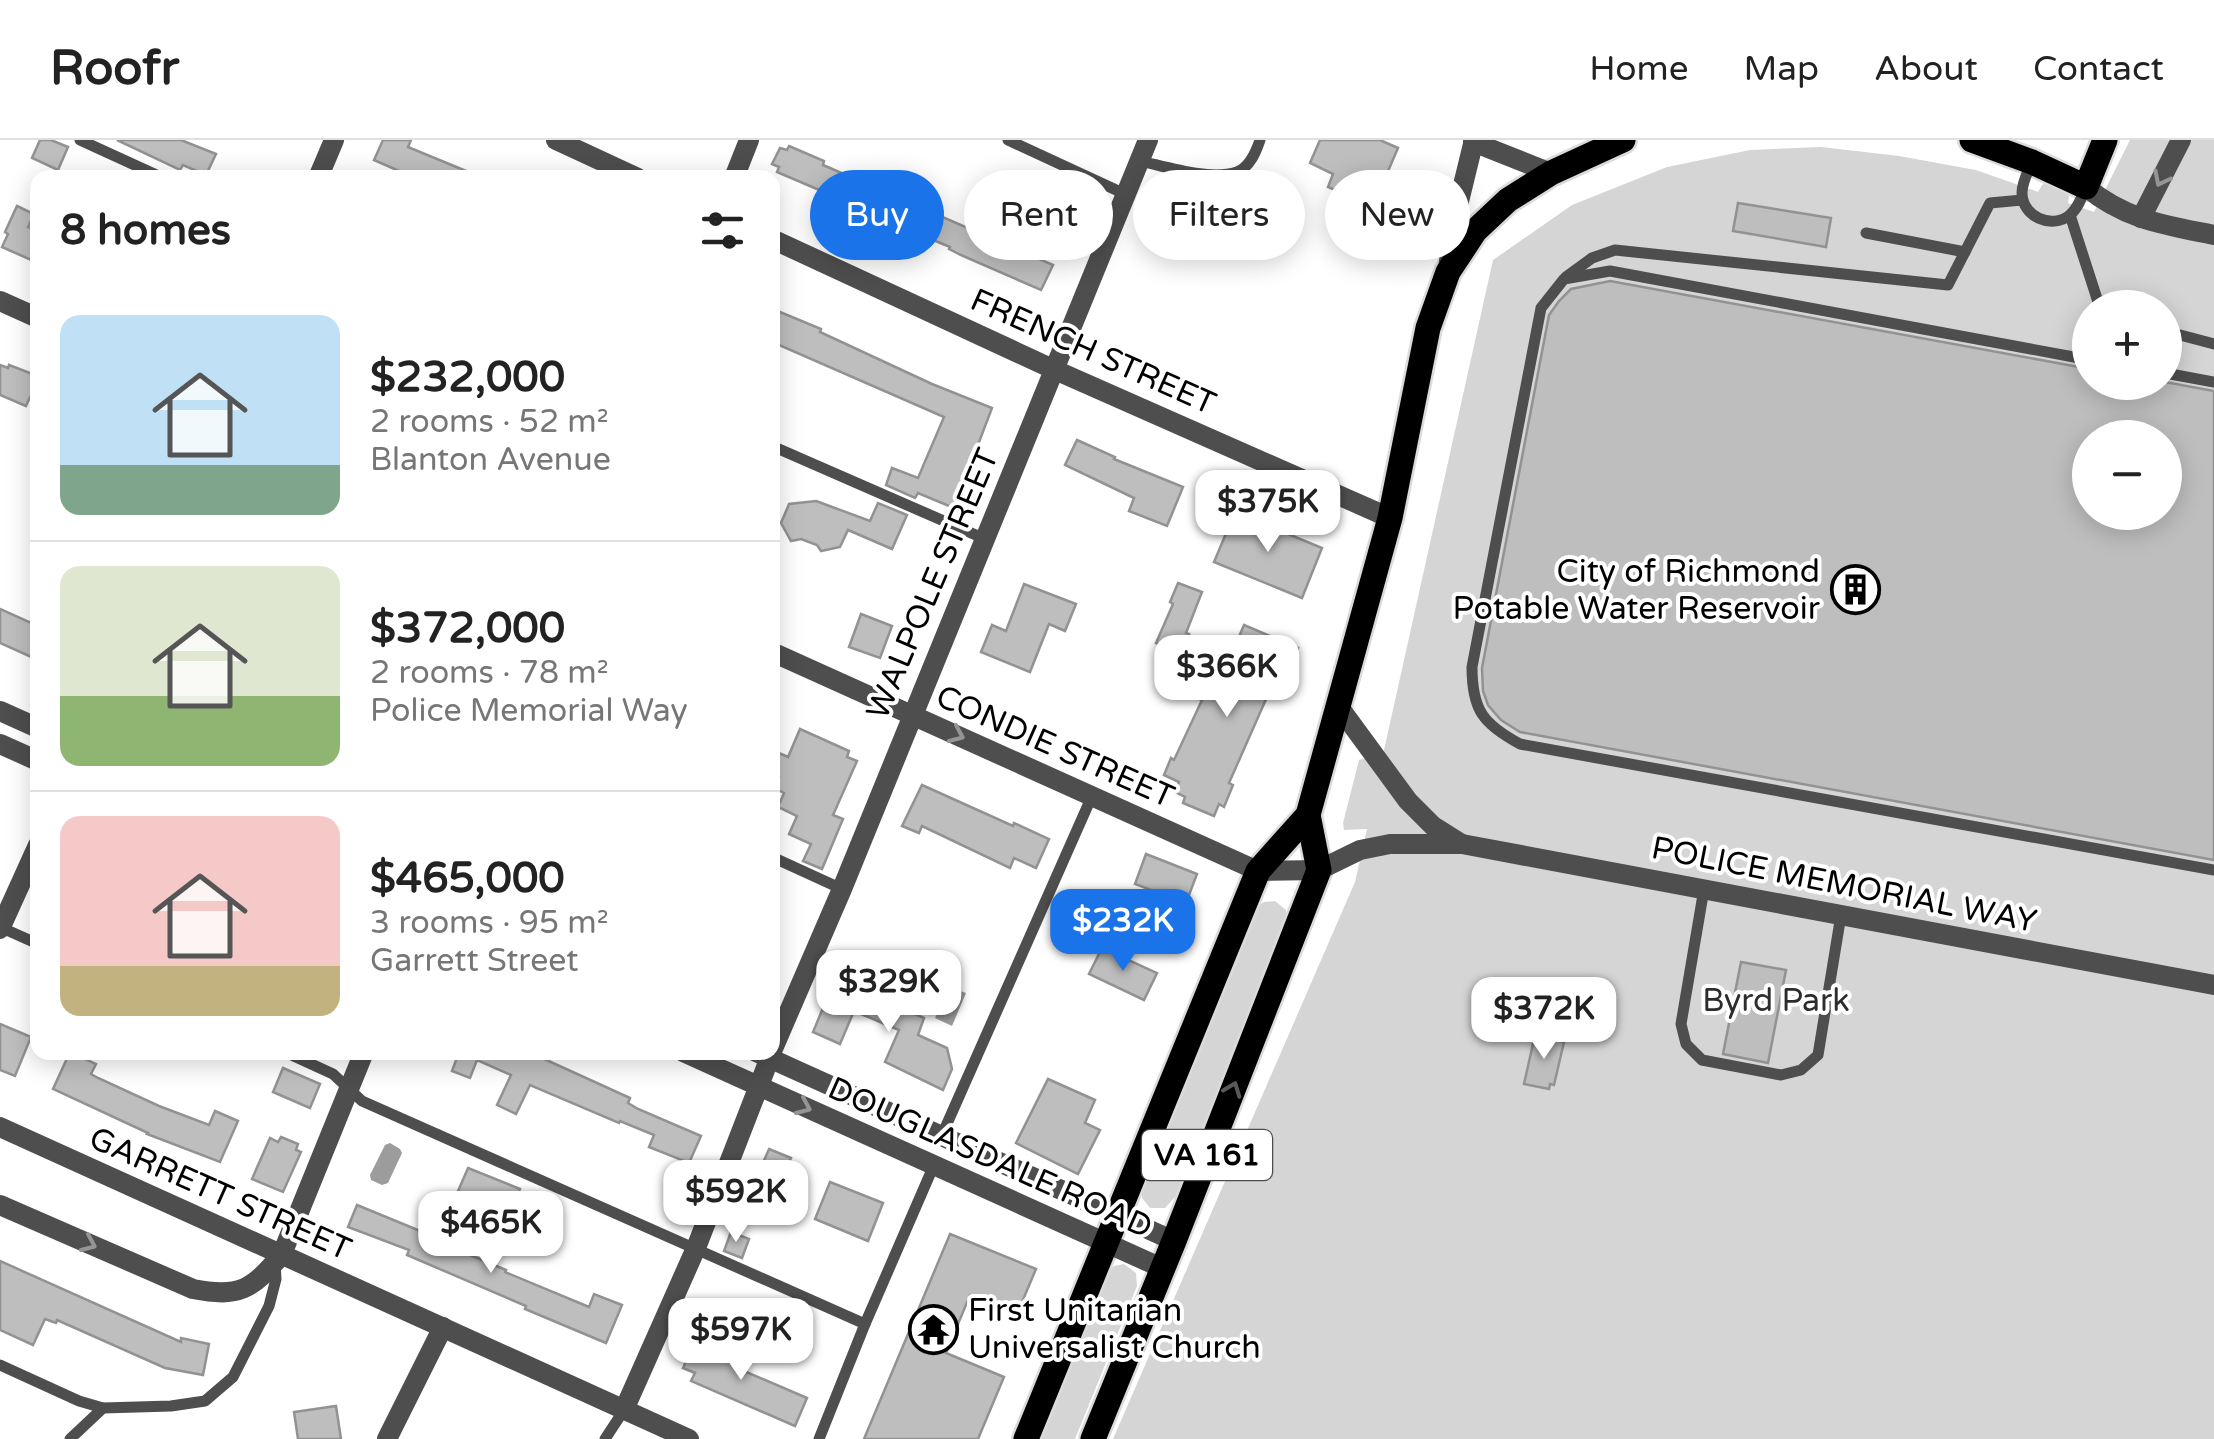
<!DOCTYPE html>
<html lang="en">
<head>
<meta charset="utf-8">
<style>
	:root { --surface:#fff; --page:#f2f2f2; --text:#222; --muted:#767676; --line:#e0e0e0; --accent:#1a73e8 }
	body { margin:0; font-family:"Varela Round",sans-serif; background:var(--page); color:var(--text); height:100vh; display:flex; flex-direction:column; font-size:38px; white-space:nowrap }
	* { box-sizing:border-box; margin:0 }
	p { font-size:32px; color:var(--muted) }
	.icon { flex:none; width:55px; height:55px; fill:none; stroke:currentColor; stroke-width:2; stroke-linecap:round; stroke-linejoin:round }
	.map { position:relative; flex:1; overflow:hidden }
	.side { position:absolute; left:30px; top:30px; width:750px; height:890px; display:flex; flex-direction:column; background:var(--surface); border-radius:20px; box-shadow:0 5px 25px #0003 }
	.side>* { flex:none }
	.banner { position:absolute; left:810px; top:30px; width:950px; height:90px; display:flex; gap:20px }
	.buttons { position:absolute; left:2072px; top:150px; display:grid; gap:20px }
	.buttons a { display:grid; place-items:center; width:110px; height:110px; border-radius:50%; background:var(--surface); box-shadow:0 5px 25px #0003; font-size:50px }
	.price { position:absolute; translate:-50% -85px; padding:0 22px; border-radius:20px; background:#fff; color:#222; font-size:32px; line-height:65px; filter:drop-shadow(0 2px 5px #0008) }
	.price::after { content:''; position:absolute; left:50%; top:60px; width:30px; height:22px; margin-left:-15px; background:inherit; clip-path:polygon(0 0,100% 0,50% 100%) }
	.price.current { background:var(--accent); color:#fff }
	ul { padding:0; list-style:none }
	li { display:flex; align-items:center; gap:30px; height:250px; padding:0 30px }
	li+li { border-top:2px solid var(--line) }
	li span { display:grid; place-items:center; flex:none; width:280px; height:200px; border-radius:20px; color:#555 }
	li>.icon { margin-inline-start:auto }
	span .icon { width:120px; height:120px; fill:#fffc; stroke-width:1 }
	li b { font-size:42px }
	h2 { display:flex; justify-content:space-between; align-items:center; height:120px; padding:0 30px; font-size:42px }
	.pill { padding:0 35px; border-radius:45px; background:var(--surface); box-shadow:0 5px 25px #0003; font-size:35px; line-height:90px }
	.pill.current { background:var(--accent); color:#fff }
	header { display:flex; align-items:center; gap:60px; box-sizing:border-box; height:140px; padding:0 50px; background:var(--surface); border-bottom:2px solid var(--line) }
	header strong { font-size:48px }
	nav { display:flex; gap:55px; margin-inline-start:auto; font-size:35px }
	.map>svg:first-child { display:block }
	.green { fill:#d5d5d5; fill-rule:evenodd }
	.water { fill:#9c9c9c }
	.building { fill:#bebebe; stroke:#929292; stroke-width:2.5; fill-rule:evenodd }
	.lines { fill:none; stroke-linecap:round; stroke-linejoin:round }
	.primary-casing { stroke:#dbdbdb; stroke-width:30 }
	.service { stroke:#4e4e4e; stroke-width:11 }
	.minor { stroke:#4e4e4e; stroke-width:20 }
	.tertiary { stroke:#4e4e4e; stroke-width:20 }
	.primary { stroke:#000; stroke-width:25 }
	.oneway { stroke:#959595 }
	.oneway2 { stroke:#595959 }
	.labels { text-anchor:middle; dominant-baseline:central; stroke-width:8; stroke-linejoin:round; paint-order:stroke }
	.shield { fill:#fff; stroke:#4c4c4c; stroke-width:2.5 }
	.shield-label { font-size:30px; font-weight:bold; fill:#000 }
	.street-label { font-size:32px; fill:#000; stroke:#fff }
	.poi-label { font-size:32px; fill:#000; stroke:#fff; text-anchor:end }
	.park-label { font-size:32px; fill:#2c2c2c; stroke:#fff }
</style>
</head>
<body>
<header>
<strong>Roofr</strong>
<nav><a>Home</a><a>Map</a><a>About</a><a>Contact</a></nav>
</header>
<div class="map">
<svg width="2214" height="1299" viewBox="0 0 2214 1299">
	<rect width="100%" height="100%" fill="#fff"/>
	<g class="green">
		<path d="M2130 0H2214V1299H1113L1355 742 1367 689 1344 690 1343 683 1359 620 1366 618 1378 637 1493 120 1572 65 1667 27 1750 10 1821 7 1899 16 1976 30 2038 52 2042 45 2050 41 2066 49 2069 57 2068 63 2094 72ZM2090 168H2165V242H2090ZM2090 298H2165V372H2090Z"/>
		<path d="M1275 761 1286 770 1287 782 1176 1056 1165 1068H1150L1142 1058V1046L1254 768 1264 762Z"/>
		<path d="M1124 1124 1136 1133 1137 1146 1075 1299H1038L1107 1132 1114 1126Z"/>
	</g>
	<g class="water">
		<path d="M949 847 966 853 952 886 935 878Z"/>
		<path d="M390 1003 400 1009 402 1013 388 1043 382 1045 371 1040 370 1035 385 1005Z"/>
	</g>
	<g class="building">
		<path d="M40 0H51L68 7 58 30 32 18Z"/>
		<path d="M117 0H181L216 14 206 35 183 25 180 30Z"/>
		<path d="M383 0H411L408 7 483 38H415L374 20Z"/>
		<path d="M1320 0H1380L1398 8 1373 66 1328 47 1333 34 1310 23Z"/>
		<path d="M789 6 824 21 823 25 1053 125 1043 146 1041 150 961 115 949 109 950 107 863 71 860 78 827 64 831 55 777 32 779 27 772 24 780 8 787 10Z"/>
		<path d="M1738 63 1831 78 1826 107 1733 91Z"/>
		<path d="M17 66 34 74 28 87 38 91V123L2 107 8 94 5 92Z"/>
		<path d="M1610 141 2090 229V242H2165L2214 251V720L1520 592 1501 580 1488 565 1483 551 1482 528 1549 175 1559 161 1571 149ZM2090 298H2165V372H2090Z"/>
		<path d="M780 172 821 189 820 192 932 244 992 268 954 368 918 353 915 358 886 345 892 328 918 338 944 277 772 202V191Z"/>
		<path d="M0 225 8 228 9 225 38 236V260L30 257 26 266 0 255Z"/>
		<path d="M1077 300 1115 317 1114 319 1183 347 1167 386 1129 371 1134 358 1065 325Z"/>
		<path d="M816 361 870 381 878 363 907 375 892 409 848 390 840 407 821 411 817 405 801 399 791 401 781 383 789 364Z"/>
		<path d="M1235 372 1322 408 1302 458 1214 422Z"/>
		<path d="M1178 443 1202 452 1186 493 1189 494 1181 513 1156 503 1173 464 1170 462Z"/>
		<path d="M1024 444 1076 464 1065 491 1049 484 1030 532 981 512 992 485 1006 491Z"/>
		<path d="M0 469 38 486V520L0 503Z"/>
		<path d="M861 474 892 486 880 518 849 507Z"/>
		<path d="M1244 485 1298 508 1286 536 1278 532 1229 643 1233 645 1224 667 1219 664 1214 676 1183 663 1185 657 1175 652 1179 642 1164 635 1171 618 1174 620 1202 560 1196 558 1205 539 1214 543 1219 530 1224 532Z"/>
		<path d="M800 589 849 611 847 617 857 621 833 675 843 679 822 729 803 721 811 704 789 694 797 676 778 667 784 653 774 648 779 637 772 634V610L788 617Z"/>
		<path d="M922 645 1013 686 1014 683 1049 699 1036 728 1014 718 1010 728 922 686 919 693 902 686Z"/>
		<path d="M1146 714 1197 734 1186 763 1135 744Z"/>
		<path d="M1102 808 1157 833 1144 860 1089 834Z"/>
		<path d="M1741 822 1786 830 1768 923 1723 914Z"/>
		<path d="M848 845 924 878 918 895 947 908 952 929 943 950 885 922 899 890 854 871 840 904 813 892 828 856 840 862Z"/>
		<path d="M0 884 31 897 15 936 0 930Z"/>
		<path d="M1535 895 1564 902 1554 945 1550 944 1549 949 1524 944Z"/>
		<path d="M70 912 96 924 91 934 98 938 159 966 209 985 215 971 238 981 220 1022 147 994 148 993 53 949Z"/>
		<path d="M459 912H529L630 958 628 963 638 969 701 996 689 1023 649 1007 654 995 620 981 619 983 530 945 516 974 497 965 511 935 477 920 470 938 452 931Z"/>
		<path d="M283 928 320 944 310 968 273 952Z"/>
		<path d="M1048 939 1095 960 1085 983 1100 990 1078 1034 1016 1003Z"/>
		<path d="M281 997 298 1004 296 1010 301 1012 283 1052 252 1039 270 998 278 1002Z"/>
		<path d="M769 1009 791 1018 771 1065 749 1055Z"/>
		<path d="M468 1028 520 1049 509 1074 458 1051Z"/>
		<path d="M830 1042 883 1063 868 1101 815 1079Z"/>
		<path d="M357 1065 447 1102 446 1105 506 1130 505 1132 589 1167 594 1154 622 1165 606 1203 525 1169 526 1166 407 1115 409 1110 348 1087Z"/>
		<path d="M731 1092 749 1099 742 1118 724 1111Z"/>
		<path d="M950 1094 1036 1129 1017 1174 970 1155 946 1213 1004 1237 978 1299H864Z"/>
		<path d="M0 1121 181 1202V1198L209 1204 203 1235 165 1228 57 1180 56 1183 45 1179 33 1205 0 1190Z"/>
		<path d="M696 1199 742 1217 737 1228 807 1258 795 1286 691 1241 695 1233 683 1228Z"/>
		<path d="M336 1266 341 1299H298L294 1272Z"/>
	</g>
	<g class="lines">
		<defs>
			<g id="primary">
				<path d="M1972 0 2032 22 2086 47 2105 0"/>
				<path d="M1026 1299 1258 731 1308 675 1390 378 1428 188 1448 132 1475 91 1508 60 1551 33 1623 0"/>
				<path d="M1093 1299 1174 1101 1319 730 1308 675"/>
			</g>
		</defs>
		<use href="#primary" class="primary-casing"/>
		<g class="service">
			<path d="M80 0 163 38"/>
			<path d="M1008 0 1127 55"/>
			<path d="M1140 21C1167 27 1210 41 1237 32 1250 27 1256 12 1260 0"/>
			<path d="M2032 22C2028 32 2022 42 2022 53 2022 76 2051 90 2070 75 2078 68 2082 57 2086 47"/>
			<path d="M2070 75 2100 168"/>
			<path d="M1866 93 1965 112"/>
			<path d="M1566 137 1592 118 1615 110 1948 145 1990 63 2022 60"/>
			<path d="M2165 191 2214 204"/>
			<path d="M2090 220 1610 131 1564 139 1541 168 1472 527C1472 570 1483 584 1520 604L2214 730"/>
			<path d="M2165 233 2214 242"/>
			<path d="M772 306 985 399"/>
			<path d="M772 717 842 749"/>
			<path d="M1704 749 1681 884 1686 904 1702 920 1781 935 1801 930 1818 915 1841 775"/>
			<path d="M0 787 38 804"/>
			<path d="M285 912 333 934 362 961 865 1184"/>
			<path d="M942 995 1092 656"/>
			<path d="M0 1225 79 1261 103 1268 171 1266 205 1261 233 1237 269 1166 276 1139 275 1122"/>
			<path d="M70 1299 103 1268"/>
			<path d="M605 1299 624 1270"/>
			<path d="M819 1299 865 1184 934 1025"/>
		</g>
		<g class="minor">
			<path d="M556 0 638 38"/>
			<path d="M318 38 334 0"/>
			<path d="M734 38 749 0"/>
			<path d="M2086 47C2126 80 2165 85 2214 95"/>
			<path d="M2141 78 2181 0"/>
			<path d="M772 99 1055 230 1390 378"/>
			<path d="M0 161 38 178"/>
			<path d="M772 512 1258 731 1319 730 1360 710 1390 704H1462L2214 845"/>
			<path d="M1339 567 1408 661 1433 686 1460 703"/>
			<path d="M0 789 38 705"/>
			<path d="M772 911 842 749 1148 0"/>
			<path d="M0 987 689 1299"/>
			<path d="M0 1065 193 1149C239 1158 252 1150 282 1114L364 912"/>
			<path d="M624 1270 696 1108 772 912"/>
			<path d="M387 1299 443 1187"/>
		</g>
		<g class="tertiary">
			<path d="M1473 2 1551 33"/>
			<path d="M1448 130 1453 86 1474 0"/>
			<path d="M0 571 38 588"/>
			<path d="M0 604 38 621"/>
			<path d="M683 912 1162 1128"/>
			<path d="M756 912 1174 1101"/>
		</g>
		<use href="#primary" class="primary"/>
	</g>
	<defs><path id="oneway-chevron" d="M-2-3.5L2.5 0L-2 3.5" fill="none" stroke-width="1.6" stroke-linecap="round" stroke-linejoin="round" transform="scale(2.5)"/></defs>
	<g class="oneway">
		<use href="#oneway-chevron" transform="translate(2161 39) rotate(117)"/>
		<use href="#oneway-chevron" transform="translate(957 595) rotate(24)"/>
		<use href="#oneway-chevron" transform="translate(804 967) rotate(24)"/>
		<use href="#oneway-chevron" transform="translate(89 1104) rotate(24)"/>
	</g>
	<use class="oneway2" href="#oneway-chevron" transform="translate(1233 949) rotate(-69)"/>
	<defs>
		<symbol id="building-ring" viewBox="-11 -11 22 22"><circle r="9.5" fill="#fff" stroke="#000" stroke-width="1.5"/><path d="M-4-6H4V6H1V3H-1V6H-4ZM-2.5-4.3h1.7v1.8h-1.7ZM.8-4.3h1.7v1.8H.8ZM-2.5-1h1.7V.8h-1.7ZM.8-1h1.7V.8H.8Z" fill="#000"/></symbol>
		<symbol id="temple-ring" viewBox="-11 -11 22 22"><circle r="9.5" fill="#fff" stroke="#000" stroke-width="1.5"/><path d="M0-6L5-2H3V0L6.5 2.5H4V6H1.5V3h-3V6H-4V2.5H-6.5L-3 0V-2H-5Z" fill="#000"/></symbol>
	</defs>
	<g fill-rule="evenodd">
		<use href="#building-ring" x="1828" y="422" width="55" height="55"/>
		<use href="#temple-ring" x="906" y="1162" width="55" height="55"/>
	</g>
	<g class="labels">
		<rect class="shield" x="1142" y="990" width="130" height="50" rx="8"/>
		<g class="shield-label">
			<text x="1207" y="1015">VA 161</text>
		</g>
		<g class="street-label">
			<text transform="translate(1093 212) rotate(24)">FRENCH STREET</text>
			<text transform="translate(933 444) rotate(-67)">WALPOLE STREET</text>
			<text transform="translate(1055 607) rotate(24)">CONDIE STREET</text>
			<text transform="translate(1844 745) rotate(11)">POLICE MEMORIAL WAY</text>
			<text transform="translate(990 1018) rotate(24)">DOUGLASDALE ROAD</text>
			<text transform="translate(220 1054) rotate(24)">GARRETT STREET</text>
		</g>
		<g class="poi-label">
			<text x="1820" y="432">City of Richmond<tspan x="1820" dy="37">Potable Water Reservoir</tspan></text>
			<text x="968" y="1171" text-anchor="start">First Unitarian<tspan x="968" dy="37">Universalist Church</tspan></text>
		</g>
		<g class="park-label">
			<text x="1776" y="861">Byrd Park</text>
		</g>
	</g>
</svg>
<div class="buttons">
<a>+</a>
<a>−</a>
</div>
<b class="price" style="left:1268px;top:415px">$375K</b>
<b class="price" style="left:1227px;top:580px">$366K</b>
<b class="price current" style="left:1123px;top:834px">$232K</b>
<b class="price" style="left:889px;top:895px">$329K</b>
<b class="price" style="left:1544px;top:922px">$372K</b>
<b class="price" style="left:736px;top:1105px">$592K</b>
<b class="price" style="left:491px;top:1136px">$465K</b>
<b class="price" style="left:741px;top:1243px">$597K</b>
<div class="banner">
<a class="pill current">Buy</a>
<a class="pill">Rent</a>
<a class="pill">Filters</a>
<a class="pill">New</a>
</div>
<section class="side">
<h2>8 homes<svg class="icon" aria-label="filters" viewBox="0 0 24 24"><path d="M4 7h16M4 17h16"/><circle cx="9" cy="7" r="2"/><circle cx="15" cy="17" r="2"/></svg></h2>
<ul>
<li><span style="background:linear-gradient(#bfe0f5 75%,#7fa58c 0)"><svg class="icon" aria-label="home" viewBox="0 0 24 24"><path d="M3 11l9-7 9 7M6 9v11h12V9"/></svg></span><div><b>$232,000</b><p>2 rooms · 52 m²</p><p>Blanton Avenue</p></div></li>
<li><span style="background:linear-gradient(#dfe7d0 65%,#8fb573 0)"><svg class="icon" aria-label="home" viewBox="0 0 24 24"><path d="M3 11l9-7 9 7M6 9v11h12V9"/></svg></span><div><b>$372,000</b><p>2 rooms · 78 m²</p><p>Police Memorial Way</p></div></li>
<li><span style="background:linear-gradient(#f6c9c9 75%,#c2b280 0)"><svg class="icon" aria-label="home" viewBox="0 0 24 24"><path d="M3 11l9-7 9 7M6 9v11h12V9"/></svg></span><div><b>$465,000</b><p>3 rooms · 95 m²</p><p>Garrett Street</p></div></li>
</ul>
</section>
</div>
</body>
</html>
